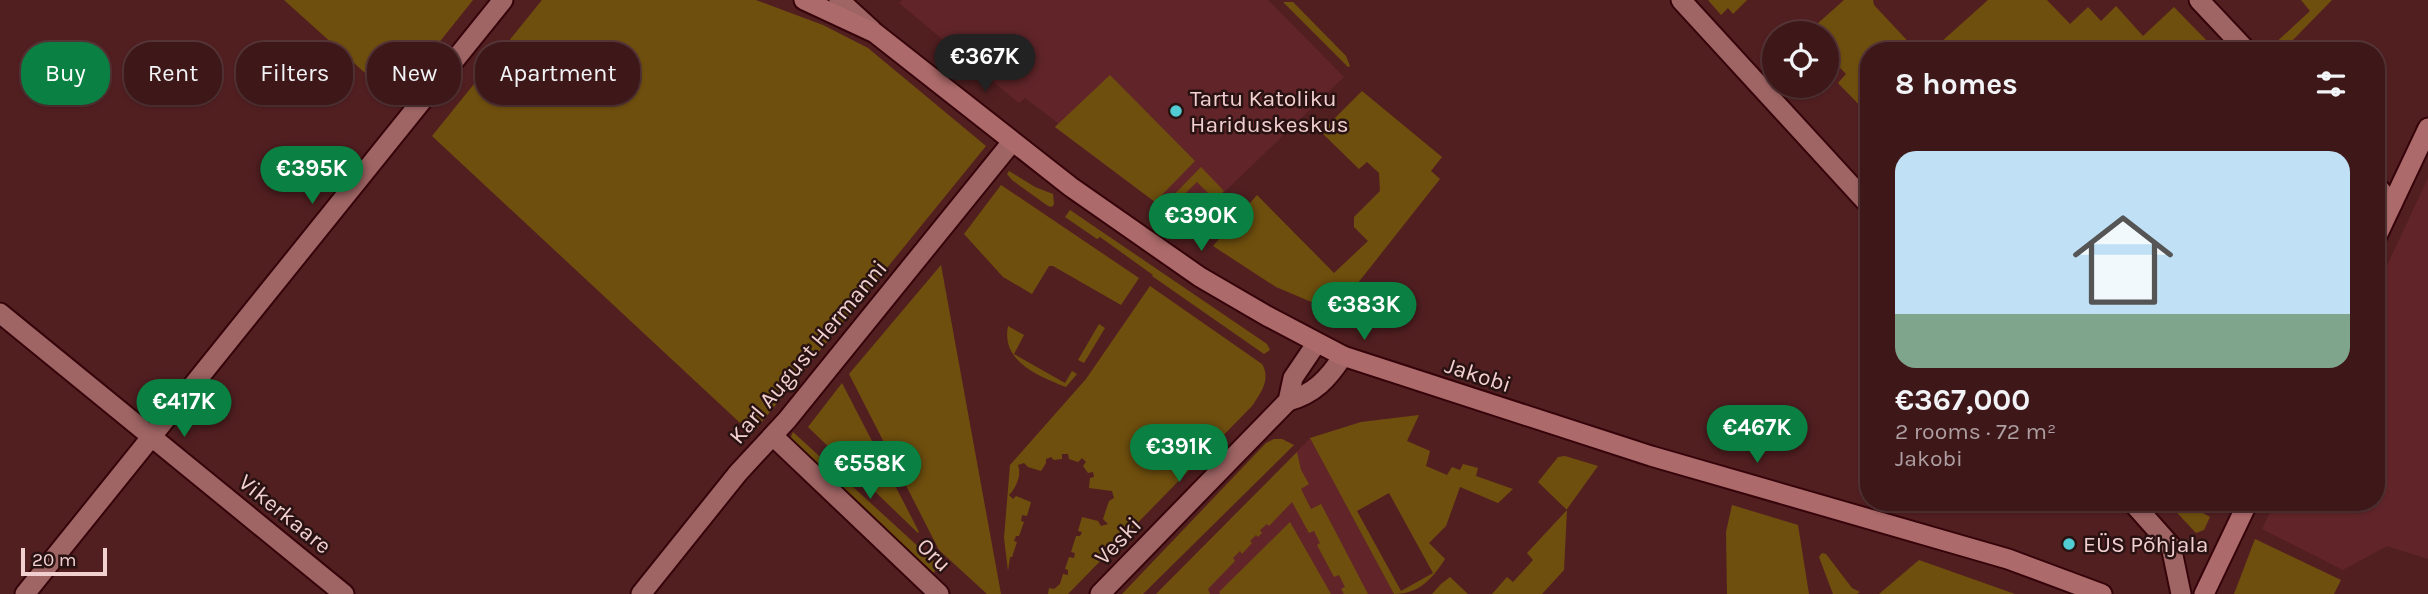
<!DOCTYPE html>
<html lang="en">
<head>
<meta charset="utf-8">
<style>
	:root { --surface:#3e1719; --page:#452022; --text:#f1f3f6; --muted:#ad9fa2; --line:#573638; --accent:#0b8043 }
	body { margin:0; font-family:Karla,sans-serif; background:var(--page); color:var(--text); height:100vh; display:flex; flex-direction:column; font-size:26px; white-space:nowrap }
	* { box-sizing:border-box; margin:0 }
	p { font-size:23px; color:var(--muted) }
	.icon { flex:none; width:38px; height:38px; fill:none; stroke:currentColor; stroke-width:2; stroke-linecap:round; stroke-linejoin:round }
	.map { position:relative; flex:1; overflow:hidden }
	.details { position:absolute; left:1860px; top:42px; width:525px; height:469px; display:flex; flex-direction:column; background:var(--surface); border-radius:28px; box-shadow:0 2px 5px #0004,0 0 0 2px var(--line) }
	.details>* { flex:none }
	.guide { position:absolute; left:21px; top:42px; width:665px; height:63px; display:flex; gap:14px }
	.controls { position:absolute; left:1762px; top:21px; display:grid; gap:14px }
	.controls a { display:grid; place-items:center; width:77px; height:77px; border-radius:50%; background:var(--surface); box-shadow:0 2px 5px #0004,0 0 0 2px var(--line); font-size:35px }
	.scale { position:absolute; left:21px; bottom:18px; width:86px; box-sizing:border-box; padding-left:7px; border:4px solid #f2d0cf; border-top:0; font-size:19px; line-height:24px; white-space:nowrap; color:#f2d0cf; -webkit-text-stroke:5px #291212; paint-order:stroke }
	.price { position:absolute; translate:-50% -60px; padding:0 16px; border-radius:24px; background:var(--accent); color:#fff; font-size:23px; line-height:46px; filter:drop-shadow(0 2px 4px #0008) }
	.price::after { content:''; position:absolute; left:50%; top:42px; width:21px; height:16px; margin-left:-10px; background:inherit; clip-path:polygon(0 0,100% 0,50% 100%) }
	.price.on { background:#222; color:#fff }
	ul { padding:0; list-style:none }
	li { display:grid; align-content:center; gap:14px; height:371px; padding:0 35px }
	li span { display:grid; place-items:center; height:217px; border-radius:21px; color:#555 }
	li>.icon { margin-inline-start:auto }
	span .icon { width:126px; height:126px; fill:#fffc; stroke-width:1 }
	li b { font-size:30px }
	h2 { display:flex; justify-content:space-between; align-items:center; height:84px; padding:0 35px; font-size:30px }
	.tag { padding:0 24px; border-radius:28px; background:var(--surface); box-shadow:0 2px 5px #0004,0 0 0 2px var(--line); font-size:24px; line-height:63px }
	.tag.on { background:var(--accent); color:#fff }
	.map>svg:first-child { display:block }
	.built { fill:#612529 }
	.green { fill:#6f4f0e; fill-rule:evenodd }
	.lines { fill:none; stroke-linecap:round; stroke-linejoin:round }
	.minor-casing { stroke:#35040a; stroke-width:23 }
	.secondary-casing { stroke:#35040a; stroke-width:23 }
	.minor { stroke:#9f6464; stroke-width:19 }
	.secondary { stroke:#ad6a6a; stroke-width:19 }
	.poi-dot { fill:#51ccd2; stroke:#291212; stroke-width:2.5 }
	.labels { text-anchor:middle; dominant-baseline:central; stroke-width:5; stroke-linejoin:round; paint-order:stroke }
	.poi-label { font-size:23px; fill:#f2d0cf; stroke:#291212; text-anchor:start }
	.street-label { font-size:23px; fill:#f2d0cf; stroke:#291212 }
</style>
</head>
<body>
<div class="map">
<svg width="2428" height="594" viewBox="0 0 2428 594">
	<rect width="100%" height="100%" fill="#521f21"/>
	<g class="built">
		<path d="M902 0H1268L1344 77 1188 227 1055 127 1058 123 1025 98 1019 103 899 3Z"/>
		<path d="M2428 178V559L2387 546 2343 570 2262 529 2275 502H2376L2377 287Z"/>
		<path d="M1310 438 1394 594H1156L1284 465Z"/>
	</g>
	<g class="green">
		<path d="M284 0H473L394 99Z"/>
		<path d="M542 0H756L823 25 868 48 986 146 752 434 432 136Z"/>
		<path d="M1708 0H1747L1733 14 1728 8 1721 15Z"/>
		<path d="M1844 0H1873L1874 5 1917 51H1869V115L1838 83 1846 74 1827 54V33H1807Z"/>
		<path d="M1988 0H2047L2070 24 2088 7 2101 21 2116 6 2143 36 2174 7 2209 43 2199 51H2036L2028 43 2022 49 2023 51H1931Z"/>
		<path d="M2301 0H2332L2282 51H2273L2270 48 2310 11Z"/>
		<path d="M1283 2H1293L1346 56 1350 66 1348 67Z"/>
		<path d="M1110 75 1195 161 1155 202 1055 127Z"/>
		<path d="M1362 91 1442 157 1431 171 1440 179 1335 312 1276 287 1213 246 1257 195 1334 273 1368 241 1354 227V217L1380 191 1379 173 1367 162 1359 169 1321 132Z"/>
		<path d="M1201 167 1224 191 1215 200 1197 182 1167 211 1162 207Z"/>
		<path d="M1009 171 1035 187 1053 194 1054 204 1052 207 1048 206 1012 180 1007 174Z"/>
		<path d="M1001 185 1139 278 1121 305 1053 266H1049L1032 294 1003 277 964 234Z"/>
		<path d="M1070 210 1267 344 1270 350 1264 354 1152 276 1153 275 1100 237 1097 239 1065 217Z"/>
		<path d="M941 265 1001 594H987L939 550 849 374Z"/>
		<path d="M1150 286 1262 364C1271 379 1261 393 1252 406L1068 594H1048L1049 588 1054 589 1060 584 1063 574 1068 575V570L1065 569 1069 557 1074 558 1075 553 1071 552 1076 536H1080L1082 532 1078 531 1082 517 1098 521 1101 526 1108 524 1103 519 1109 501 1114 498 1112 491 1089 488 1090 478 1094 477 1093 472 1088 473 1083 466 1086 462 1082 458 1078 462 1069 459 1068 454H1062V459L1054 460 1051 457 1046 459V463L1041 471 1028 467 1024 463 1018 465C1022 475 1016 488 1009 495L1013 499 1016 496 1031 502 1027 516 1022 515 1021 521 1024 522 1019 536H1016L1014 541 1017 542 1012 557H1010L1008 571 1004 538 1010 465 1086 379Z"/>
		<path d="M1099 324 1105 328 1084 363 1078 360Z"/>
		<path d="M1008 326 1024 335 1014 354 1065 383 1072 371 1077 374 1066 387C1038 376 1001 361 1008 326Z"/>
		<path d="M842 383 919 532 918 533 808 427Z"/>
		<path d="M1419 415 1407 441 1430 451 1426 466 1447 475 1452 467 1460 470 1463 464 1478 468 1476 476 1513 489 1498 503 1460 487 1446 526 1429 543 1445 559C1432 579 1419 594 1394 594L1310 438 1361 422ZM1389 493 1433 573 1401 591 1357 511Z"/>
		<path d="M793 432 934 561 937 567 934 573 792 445 790 439Z"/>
		<path d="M1274 439H1282L1294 445 1143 594H1122L1266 443Z"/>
		<path d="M1297 452 1301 470 1309 484 1301 489 1311 509 1321 504 1368 594H1344L1341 589 1345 587 1339 575 1334 577 1317 545 1320 543 1314 531 1309 533 1292 502 1269 526 1267 524 1260 530 1262 533 1258 537 1256 535 1250 541 1252 543 1242 554 1240 551 1233 558 1235 561 1208 589 1210 594H1156Z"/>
		<path d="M1565 456 1598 466 1567 509 1564 570 1542 594H1492L1507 577 1513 582 1533 560 1527 553 1567 510 1538 482 1558 457Z"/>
		<path d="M2167 502H2183L2210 517 2204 530 2196 533Z"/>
		<path d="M1732 505 1798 525 1809 594H1727L1726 532Z"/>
		<path d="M1290 522 1331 594H1220L1219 592Z"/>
		<path d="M2255 539 2341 580 2334 594H2234Z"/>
		<path d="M1822 553 1826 554 1852 588 1860 592 1857 594H1833L1819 557Z"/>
		<path d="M1919 560 2015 594H1879Z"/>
		<path d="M1450 577 1468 594H1432L1441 584Z"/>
	</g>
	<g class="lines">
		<defs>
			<g id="minor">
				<path d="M839 0 872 30"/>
				<path d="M1681 0 1869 205"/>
				<path d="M2199 0 2247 51"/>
				<path d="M2376 185 2392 204"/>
				<path d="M0 313 344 594"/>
				<path d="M1288 401C1314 394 1328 379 1343 356"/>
				<path d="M773 436 939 594"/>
				<path d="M2132 502 2171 546 2181 594"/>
				<path d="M25 594 503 0"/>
				<path d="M641 594 738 473 787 420 1012 142"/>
				<path d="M1100 594 1288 401 1293 378 1316 344"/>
			</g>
			<g id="secondary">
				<path d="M804 0 875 33 1071 187 1200 277 1267 316 1343 356 1651 456 2008 559 2102 594"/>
				<path d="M2376 238 2428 128"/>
				<path d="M2204 594 2248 502"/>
			</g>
		</defs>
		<use href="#minor" class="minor-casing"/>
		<use href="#secondary" class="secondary-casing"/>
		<use href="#minor" class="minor"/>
		<use href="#secondary" class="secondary"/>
	</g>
	<g class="poi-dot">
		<circle cx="1176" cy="111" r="7"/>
		<circle cx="2069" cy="544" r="7"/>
	</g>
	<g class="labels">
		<g class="poi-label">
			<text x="1190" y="98">Tartu Katoliku<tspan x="1190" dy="26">Hariduskeskus</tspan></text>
			<text x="2083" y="544">EÜS Põhjala</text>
		</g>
		<g class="street-label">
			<text transform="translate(808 352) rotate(-50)">Karl August Hermanni</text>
			<text transform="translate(1478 375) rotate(18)">Jakobi</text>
			<text transform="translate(285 514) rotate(39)">Vikerkaare</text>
			<text transform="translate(1118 541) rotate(-46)">Veski</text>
			<text transform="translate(934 555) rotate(44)">Oru</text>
		</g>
	</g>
</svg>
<div class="controls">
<a><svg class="icon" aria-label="locate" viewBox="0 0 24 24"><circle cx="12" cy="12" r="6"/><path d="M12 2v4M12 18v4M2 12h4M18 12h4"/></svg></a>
</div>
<div class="scale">20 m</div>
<b class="price on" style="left:985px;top:94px">€367K</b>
<b class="price" style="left:312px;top:206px">€395K</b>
<b class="price" style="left:1201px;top:253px">€390K</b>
<b class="price" style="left:1364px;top:342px">€383K</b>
<b class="price" style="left:184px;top:439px">€417K</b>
<b class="price" style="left:1757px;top:465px">€467K</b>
<b class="price" style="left:1179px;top:484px">€391K</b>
<b class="price" style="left:870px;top:501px">€558K</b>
<div class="guide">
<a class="tag on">Buy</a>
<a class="tag">Rent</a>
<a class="tag">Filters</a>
<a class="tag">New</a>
<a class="tag">Apartment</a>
</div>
<section class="details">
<h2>8 homes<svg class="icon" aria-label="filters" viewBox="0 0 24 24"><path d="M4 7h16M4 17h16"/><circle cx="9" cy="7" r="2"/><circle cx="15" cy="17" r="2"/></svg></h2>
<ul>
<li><span style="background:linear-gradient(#bfe0f5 75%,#7fa58c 0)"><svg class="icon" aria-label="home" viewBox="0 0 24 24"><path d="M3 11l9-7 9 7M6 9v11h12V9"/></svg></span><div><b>€367,000</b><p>2 rooms · 72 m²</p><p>Jakobi</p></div></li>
</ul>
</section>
</div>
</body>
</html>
